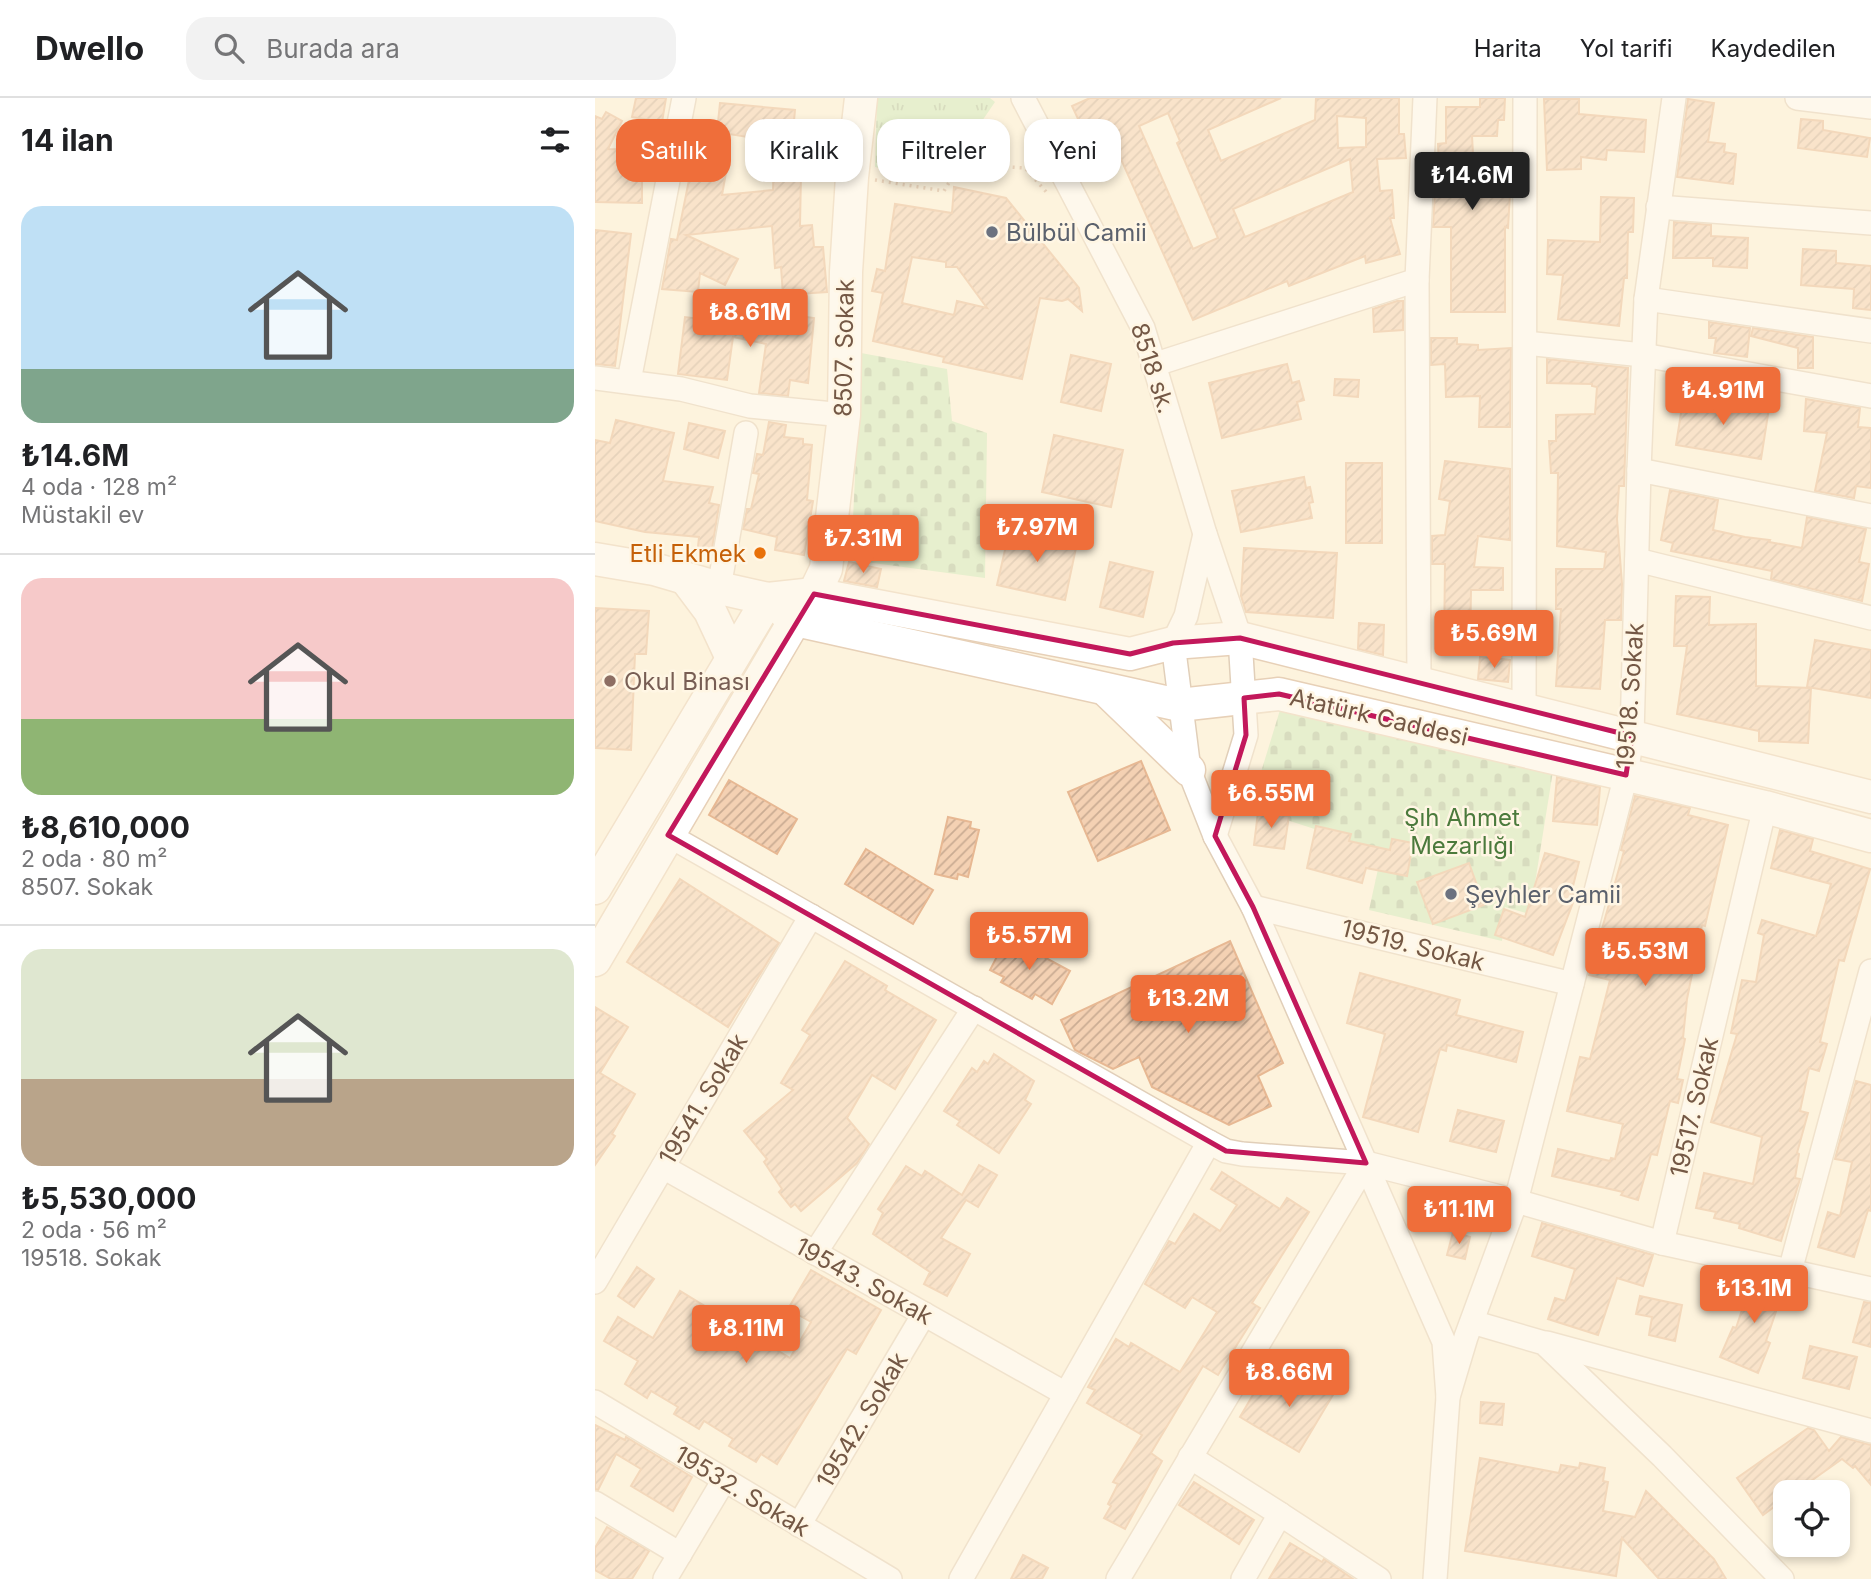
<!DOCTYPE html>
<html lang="tr">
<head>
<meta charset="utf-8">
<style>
	:root { --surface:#fff; --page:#f2f2f2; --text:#202124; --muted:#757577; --line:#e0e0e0; --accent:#ef6e3a }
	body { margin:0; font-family:Inter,sans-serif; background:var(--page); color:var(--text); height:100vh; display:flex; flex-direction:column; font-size:26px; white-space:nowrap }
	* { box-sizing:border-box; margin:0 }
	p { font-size:23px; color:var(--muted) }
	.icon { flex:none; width:38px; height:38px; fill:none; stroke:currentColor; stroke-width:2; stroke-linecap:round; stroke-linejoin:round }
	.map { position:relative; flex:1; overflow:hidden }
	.drawer { display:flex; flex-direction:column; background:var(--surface); width:595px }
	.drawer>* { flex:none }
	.guide { position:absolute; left:21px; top:21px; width:665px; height:63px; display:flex; gap:14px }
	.fabs { position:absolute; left:1178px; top:1382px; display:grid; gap:14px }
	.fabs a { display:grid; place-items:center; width:77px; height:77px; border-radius:14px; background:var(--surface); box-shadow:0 4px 10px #0003; font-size:35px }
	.price { position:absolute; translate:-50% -60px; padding:0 16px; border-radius:7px; background:var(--accent); color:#fff; font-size:23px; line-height:46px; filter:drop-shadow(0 2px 4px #0008) }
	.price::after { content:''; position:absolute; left:50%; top:42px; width:21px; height:16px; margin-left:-10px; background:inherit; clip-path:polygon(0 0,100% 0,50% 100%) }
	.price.selected { background:#222; color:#fff }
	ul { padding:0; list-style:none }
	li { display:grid; align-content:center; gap:14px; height:371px; padding:0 21px }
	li+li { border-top:2px solid var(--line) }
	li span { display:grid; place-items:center; height:217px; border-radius:21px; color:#555 }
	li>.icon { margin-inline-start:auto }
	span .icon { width:126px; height:126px; fill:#fffc; stroke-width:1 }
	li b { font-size:30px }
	h2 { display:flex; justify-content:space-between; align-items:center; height:84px; padding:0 21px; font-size:30px }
	.pill { padding:0 24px; border-radius:21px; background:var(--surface); box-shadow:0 4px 10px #0003; font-size:24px; line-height:63px }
	.pill.selected { background:var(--accent); color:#fff }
	header { display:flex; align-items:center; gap:42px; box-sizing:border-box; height:98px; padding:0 35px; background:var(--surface); border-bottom:2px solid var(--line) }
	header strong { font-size:33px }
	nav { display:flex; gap:38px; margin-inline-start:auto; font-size:24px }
	.search { width:490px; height:63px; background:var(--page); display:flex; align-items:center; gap:18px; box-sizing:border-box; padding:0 24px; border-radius:21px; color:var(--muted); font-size:26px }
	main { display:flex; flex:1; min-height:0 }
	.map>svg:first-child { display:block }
	.cemetery { fill:url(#cemetery-stones) }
	.park { fill:url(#park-tufts) }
	.building { fill:url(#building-hatch); stroke:#e7b893; stroke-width:2; fill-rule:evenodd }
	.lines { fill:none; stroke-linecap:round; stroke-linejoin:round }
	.street-casing { stroke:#e1cfb9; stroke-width:26 }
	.secondary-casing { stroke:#e7d0b7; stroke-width:35 }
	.path { stroke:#d8b497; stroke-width:3.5; stroke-dasharray:2 5; stroke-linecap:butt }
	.street { stroke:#fff; stroke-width:23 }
	.secondary { stroke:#fff; stroke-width:32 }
	.marked { fill:none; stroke:#c2185b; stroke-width:5; stroke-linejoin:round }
	.worship-dot { fill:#6b7280; stroke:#fff6e4; stroke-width:2.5 }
	.food-dot { fill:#e8710a; stroke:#fff6e4; stroke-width:2.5 }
	.education-dot { fill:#8d6e63; stroke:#fff6e4; stroke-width:2.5 }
	.labels { text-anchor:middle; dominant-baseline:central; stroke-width:5; stroke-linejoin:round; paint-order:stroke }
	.worship-label { font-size:24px; fill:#5b616d; stroke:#fff6e4; text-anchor:start }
	.street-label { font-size:24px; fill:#745845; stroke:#fff6e4 }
	.food-label { font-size:24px; fill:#c56008; stroke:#fff6e4; text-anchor:end }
	.education-label { font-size:24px; fill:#785e54; stroke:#fff6e4; text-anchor:start }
	.park-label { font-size:24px; fill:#4b7a3c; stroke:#fff6e4 }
</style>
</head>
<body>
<header>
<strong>Dwello</strong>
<div class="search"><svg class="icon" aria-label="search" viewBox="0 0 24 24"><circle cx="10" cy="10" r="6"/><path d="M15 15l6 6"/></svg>Burada ara</div>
<nav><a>Harita</a><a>Yol tarifi</a><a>Kaydedilen</a></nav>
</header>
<main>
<section class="drawer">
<h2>14 ilan<svg class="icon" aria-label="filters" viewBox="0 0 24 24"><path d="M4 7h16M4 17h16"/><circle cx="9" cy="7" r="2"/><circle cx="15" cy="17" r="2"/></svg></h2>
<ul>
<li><span style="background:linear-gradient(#bfe0f5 75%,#7fa58c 0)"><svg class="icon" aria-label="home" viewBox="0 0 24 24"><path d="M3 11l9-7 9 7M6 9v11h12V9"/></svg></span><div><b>₺14.6M</b><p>4 oda · 128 m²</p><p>Müstakil ev</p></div></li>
<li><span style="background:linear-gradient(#f6c9c9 65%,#8fb573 0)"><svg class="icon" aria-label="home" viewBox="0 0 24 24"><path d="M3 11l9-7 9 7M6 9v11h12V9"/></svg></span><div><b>₺8,610,000</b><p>2 oda · 80 m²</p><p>8507. Sokak</p></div></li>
<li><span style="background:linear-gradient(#dfe7d0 60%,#b9a48a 0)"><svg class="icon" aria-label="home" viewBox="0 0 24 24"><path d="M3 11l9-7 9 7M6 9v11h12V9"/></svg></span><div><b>₺5,530,000</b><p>2 oda · 56 m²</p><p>19518. Sokak</p></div></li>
</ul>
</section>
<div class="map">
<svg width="1276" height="1481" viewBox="0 0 1276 1481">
	<defs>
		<pattern id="cemetery-stones" width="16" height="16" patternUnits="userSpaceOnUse" patternTransform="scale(1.75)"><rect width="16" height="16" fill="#ccebbc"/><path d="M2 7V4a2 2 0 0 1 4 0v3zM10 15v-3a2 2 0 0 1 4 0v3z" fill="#aac19b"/></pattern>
		<pattern id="park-tufts" width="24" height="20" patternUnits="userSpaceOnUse" patternTransform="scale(1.75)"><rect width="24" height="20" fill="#ccebbc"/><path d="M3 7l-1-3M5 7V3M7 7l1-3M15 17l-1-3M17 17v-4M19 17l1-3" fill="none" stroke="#aac19b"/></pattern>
		<pattern id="building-hatch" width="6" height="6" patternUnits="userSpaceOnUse" patternTransform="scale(1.75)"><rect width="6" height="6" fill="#f4d1b3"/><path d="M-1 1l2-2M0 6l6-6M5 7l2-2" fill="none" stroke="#caac93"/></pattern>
	</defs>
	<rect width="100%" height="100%" fill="#fdf3dd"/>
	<g class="cemetery">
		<path d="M266 255 352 271 357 323 392 335 390 480 256 462Z"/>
		<path d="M685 612 958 673 935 816 910 809 907 843 774 812 787 753 655 710Z"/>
	</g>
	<path class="park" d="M282 0H395L400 4 346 83 280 69Z"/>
	<g class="building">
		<path d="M41 0H71L67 24 37 19Z"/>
		<path d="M495 0H686L613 32 626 63 720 22 721 0H804V36H809L811 60 782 61 785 93 797 92 799 120H795L805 156 771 165 770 158 694 188 692 183 598 222 517 41 497 51 477 8ZM573 15 585 43 582 45 623 140 598 151 544 28ZM742 18 771 20V49L743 50ZM755 61 758 94 650 139 638 111Z"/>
		<path d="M885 0H910L909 22H903L902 38H877L880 92 882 94 915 96 913 130 910 129V214H856V129H838L840 91H845L843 46 851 45V9H885Z"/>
		<path d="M949 1H984V16L1051 22 1049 54 1012 52 1011 62 986 59V71L952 72Z"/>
		<path d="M1093 1 1119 5 1113 44 1130 46 1129 54 1141 56 1138 86 1082 79Z"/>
		<path d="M125 5 200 12 194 76H206L205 128 217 127 219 149H228L232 194 188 197 186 169 180 170 177 128 91 137 143 161 130 187 105 175 103 194 67 191 76 141 82 142 98 62 132 69 127 97 178 92 179 58 158 56 159 40 122 34Z"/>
		<path d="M11 14 27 23 13 51 47 52V105L0 104V18L7 21Z"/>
		<path d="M1206 21 1228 23V32L1275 40 1272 59 1203 50Z"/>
		<path d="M359 89 411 100 484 190 487 213 473 201 467 203 445 200 427 281 348 264 349 259 278 243 288 195 277 193 282 171 290 173 300 106 357 115ZM317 159 351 164V169H362L392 210 362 203 359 217 307 205Z"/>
		<path d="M1006 99 1039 100 1038 134H1033L1032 180H1029L1024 228 963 221 968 177 952 176 953 142 1005 144Z"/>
		<path d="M1079 124 1116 127V138L1153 140 1152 170 1118 168V160H1078Z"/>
		<path d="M0 132 36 136 20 268 0 266Z"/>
		<path d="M1208 151 1241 153V165L1276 168V212L1258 210 1259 191 1206 187Z"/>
		<path d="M802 203H808V232L779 234 778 211Z"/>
		<path d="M156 212 190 220V216L219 220 213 285 195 282 193 298 164 295 171 246 138 239 132 282 83 276 90 219 153 227Z"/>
		<path d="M1114 224 1155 230 1152 259 1119 255 1121 240H1114Z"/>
		<path d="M1158 230 1218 239V270H1203V250L1156 238Z"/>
		<path d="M836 240H862V246L883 247V252L916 250 915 329H884L885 298 851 299 850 266 836 267Z"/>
		<path d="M476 257 516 266 506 313 466 304Z"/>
		<path d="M952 261 1033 270 1029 388H1024L1022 421 1027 486 1026 522H1010L1005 591 961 588 966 511H961V471H1009L1011 454 962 448 963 375H956L954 343H961V317L1000 316 1002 289 997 288V286L952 285Z"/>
		<path d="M692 266 697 285 704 283 709 302 702 304 706 321 627 340 614 285Z"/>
		<path d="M740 281 764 282 763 299 739 297Z"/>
		<path d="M1089 296 1174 310 1166 361 1081 347Z"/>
		<path d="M1211 301 1265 310 1263 329 1276 330V390L1261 388 1259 400 1220 393 1232 335 1209 333Z"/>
		<path d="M21 322 79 335 68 383 118 389 114 405 124 407 117 451 103 449 104 439 50 434 0 423V342L15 345Z"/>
		<path d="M174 324 191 327 189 339 208 341V346L217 347 212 402 218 403 209 457 180 452 182 439 148 431 152 411H156L164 376 158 375 162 356 168 357Z"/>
		<path d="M94 325 130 333 123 360 89 351Z"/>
		<path d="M459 337 528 352 516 409 447 394Z"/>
		<path d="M850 363 915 371V442L883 438 879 469 908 470V492H876L875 550H849L850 466H837V438L850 437 855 403 844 401Z"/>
		<rect x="751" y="365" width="36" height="80"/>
		<path d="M709 379 711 390 715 389 718 404 714 405 717 420 646 434 637 393Z"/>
		<path d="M1075 392 1123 402 1118 432 1150 439 1175 442 1174 444 1207 450 1212 419 1271 431 1264 464 1274 466 1267 503 1176 481 1177 473 1076 453 1078 445 1066 442Z"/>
		<path d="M415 430 482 445 470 502 402 487Z"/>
		<path d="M649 450 742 455 738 520 651 514 646 498Z"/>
		<path d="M254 464 286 471 282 489 249 483Z"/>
		<path d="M515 464 558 474 548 519 505 509Z"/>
		<path d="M1081 498 1115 499 1114 527 1161 526V588L1216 590 1213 645 1164 643V633L1082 616 1092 548H1079Z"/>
		<path d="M0 510 54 513 51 556H40L36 652 0 650Z"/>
		<path d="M764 525 789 527 788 557 763 551Z"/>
		<path d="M1220 542 1276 552V600L1212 589Z"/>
		<path d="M885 559 915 562 913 584 883 581Z"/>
		<path d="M546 663 575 732 503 763 473 694Z"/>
		<path d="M962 679 1005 689 1002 727 958 723Z"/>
		<path d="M134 682 202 721 182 756 114 717Z"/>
		<path d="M1040 698 1095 710 1093 717 1133 727 1110 828 1107 827 1092 901 1088 940 1090 941 1082 981 1088 982 1083 1005 1075 1003 1062 1057 1056 1056 1043 1102 1026 1097 1028 1094 957 1078 963 1051 1015 1063 1016 1060 1020 1061 1028 1026 972 1013 985 959 995 961 1015 882 994 877 1029 753 1026 752Z"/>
		<path d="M663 714 694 718 689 751 659 747Z"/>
		<path d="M353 719 376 724 375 730 384 732 373 779 363 776 362 781 340 776Z"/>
		<path d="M721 728 756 736 754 743 795 752 797 741 818 745 812 778 771 770 767 785 712 770Z"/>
		<path d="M1185 732 1218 741 1215 753 1275 771 1249 863 1244 862 1225 944 1232 946 1224 973 1214 970 1205 1013 1213 1015 1202 1055 1204 1056 1200 1080 1205 1081 1186 1143 1144 1130 1145 1126 1119 1120 1121 1114 1101 1110 1109 1075 1158 1086 1167 1039 1116 1024 1142 936 1136 935 1147 882 1161 884 1169 837 1163 835 1167 822 1221 838 1236 786 1176 770Z"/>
		<path d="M271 751 338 792 318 826 250 786Z"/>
		<path d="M950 755 984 764 977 792 982 794 958 857 900 837 909 811 930 819Z"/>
		<path d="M874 765 889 807 838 826 822 784Z"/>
		<path d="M85 781 184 845 133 929 32 864Z"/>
		<path d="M412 839 475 873 457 906 440 896 437 901 406 884 409 879 395 872Z"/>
		<path d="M635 843 688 965 663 978 676 1008 634 1027 557 989 544 959 518 971 480 952 466 922Z"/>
		<path d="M250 863 292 888 290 892 341 922 300 991 277 977 252 1020 274 1046 262 1065 206 1113 200 1106 196 1109 184 1094 187 1091 169 1064 172 1061 149 1033 198 992 186 985 215 937 207 932Z"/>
		<path d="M765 875 865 902 861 917 928 934 921 964 852 947 851 953 845 951 823 1034 768 1019 790 936 752 925Z"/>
		<path d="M0 909 33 929 5 975 40 996 17 1036 20 1038 0 1067Z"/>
		<path d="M399 956 439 983 430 1002 436 1006 404 1055 362 1027 365 1023 349 1013 377 970 382 974 389 963 393 966Z"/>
		<path d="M1261 983 1276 987V1113L1273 1112 1259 1159 1223 1149 1233 1114 1245 1118 1257 1064 1240 1061Z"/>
		<path d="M863 1012 909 1023 901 1054 855 1043Z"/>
		<path d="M384 1067 402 1077 383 1109 371 1102 346 1140 375 1156 352 1198 329 1186 335 1174 278 1136 288 1115 283 1111 311 1068 327 1078 330 1073 367 1097Z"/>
		<path d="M627 1074 685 1111 692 1100 714 1114 657 1205 665 1210 623 1277 608 1268 556 1355 567 1363 530 1431 509 1420 516 1408 513 1406 523 1386 518 1384 547 1337 492 1305 500 1292 493 1289 521 1241 534 1249 536 1245 585 1274 622 1214 597 1199 590 1210 550 1186 574 1143 580 1146 599 1116 625 1133 642 1107 616 1091Z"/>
		<path d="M947 1125 1058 1157 1048 1188 1022 1180 1003 1237 953 1221 960 1200 970 1203 980 1171 937 1158Z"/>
		<path d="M858 1134 875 1139 870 1161 852 1157Z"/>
		<path d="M42 1169 59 1181 39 1209 23 1198Z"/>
		<path d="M216 1172 286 1212 261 1256 252 1251 182 1366 166 1356 161 1364 134 1348 138 1341 109 1323 104 1331 79 1316 83 1309 56 1293 52 1300 30 1286 43 1263 9 1243 23 1219 58 1240 85 1193 195 1260 216 1224 193 1211Z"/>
		<path d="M1158 1179 1190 1187 1171 1243 1175 1245 1163 1275 1125 1259 1138 1229 1141 1230Z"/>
		<path d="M1045 1198 1087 1207 1080 1243 1054 1237 1057 1219 1041 1216Z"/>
		<path d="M1269 1204 1276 1205V1249L1258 1244Z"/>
		<path d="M1215 1248 1262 1259 1254 1291 1208 1280Z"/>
		<path d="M715 1274 742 1290 704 1354 645 1319 669 1278 701 1297Z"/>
		<path d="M886 1304 909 1306 907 1327 885 1325Z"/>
		<path d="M0 1327 30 1342 31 1339 97 1379 78 1413 36 1388 46 1371 21 1356 3 1392 0 1391Z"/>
		<path d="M1213 1330 1219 1332 1234 1353 1246 1339 1276 1347V1387L1260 1368 1258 1370 1247 1361 1199 1395H1190V1401L1168 1417 1142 1380Z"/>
		<path d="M885 1360 964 1375 966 1367 984 1370 985 1365 1010 1370 1008 1383 1013 1384 1008 1413 1040 1419 1051 1393 1119 1461 1131 1481H1064L1027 1440 1021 1478 870 1453Z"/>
		<path d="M599 1384 659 1422 644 1446 584 1407Z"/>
		<path d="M12 1429 54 1453 37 1481H16L0 1472V1450Z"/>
		<path d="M695 1445 727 1464 729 1461 758 1481H674Z"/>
		<path d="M428 1457 453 1470 447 1481H416Z"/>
	</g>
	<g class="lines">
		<defs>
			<g id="street">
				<path d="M428 0 548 230 610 436 645 540 651 637 620 738"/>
				<path d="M1202 0 1276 9"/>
				<path d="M1063 109 1276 125"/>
				<path d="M1051 201 1276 233"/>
				<path d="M930 245 1048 257 1276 298"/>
				<path d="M558 267 822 182"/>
				<path d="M0 280 86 291 155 308 249 317"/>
				<path d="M34 283 89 0"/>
				<path d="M1044 372 1276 418"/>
				<path d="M610 436 591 518 578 545 594 672 620 738 658 809 849 1244 853 1299 840 1481"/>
				<path d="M1042 462 1276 520"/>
				<path d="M124 490 151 335"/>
				<path d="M824 584 822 182 830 0"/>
				<path d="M929 611 930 0"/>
				<path d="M73 737 614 1044"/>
				<path d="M658 809 977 886"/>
				<path d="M68 1069 471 1296"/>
				<path d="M1067 1145 1170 709"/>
				<path d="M220 1155 379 910"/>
				<path d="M1195 1173 1276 873"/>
				<path d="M0 1184 216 818"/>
				<path d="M877 1224 949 1245 1067 1358 1187 1481"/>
				<path d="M952 1245 1276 1333"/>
				<path d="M853 1299 871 1239 921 1103 1031 677 1037 638 1044 372 1051 201 1079 0"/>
				<path d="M0 1304 295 1481"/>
				<path d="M595 1359 685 1416 648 1481"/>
				<path d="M0 1405 85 1456"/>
				<path d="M685 1416 784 1481"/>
				<path d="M204 1427 329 1216"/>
				<path d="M70 1481 129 1382"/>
				<path d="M366 1481 614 1044 631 1053 647 1056 771 1065 921 1103 1067 1145 1276 1191"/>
				<path d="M523 1481 771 1065"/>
			</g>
			<g id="secondary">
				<path d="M0 461 59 471 124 490 173 501 219 496 535 556 578 545 645 540 1276 699"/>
				<path d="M91 481 115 513 137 560"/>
				<path d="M173 501 200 522 584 607 684 596 1170 709 1276 738"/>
				<path d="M511 592 594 672"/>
				<path d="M0 790 173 501"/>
				<path d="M0 862 200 522 219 496 231 471 249 317 251 174 257 79 266 0"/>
			</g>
		</defs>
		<use href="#street" class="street-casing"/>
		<use href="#secondary" class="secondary-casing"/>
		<path class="path" d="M280 82 349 93 365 66 430 70 454 97"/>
		<use href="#street" class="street"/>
		<use href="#secondary" class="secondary"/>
	</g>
	<path d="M0 0H1276V1481H0ZM219 496 535 556 578 545 645 540 1037 638 1031 677 684 596 649 600 651 637 620 738 658 809 771 1065 631 1053 73 737Z" fill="#fdf3dd" fill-opacity=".55" fill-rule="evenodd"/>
	<path class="marked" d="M219 496 535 556 578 545 645 540 1037 638 1031 677 684 596 649 600 651 637 620 738 658 809 771 1065 631 1053 73 737Z"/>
	<g class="worship-dot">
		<circle cx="397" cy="134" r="7"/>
		<circle cx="856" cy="796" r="7"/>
	</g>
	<circle class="food-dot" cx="165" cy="455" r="7"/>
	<circle class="education-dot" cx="15" cy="583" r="7"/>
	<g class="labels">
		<g class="worship-label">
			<text x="411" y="134">Bülbül Camii</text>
			<text x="870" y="796">Şeyhler Camii</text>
		</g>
		<g class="street-label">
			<text transform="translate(249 250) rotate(-89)">8507. Sokak</text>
			<text transform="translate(558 270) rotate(72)">8518 sk.</text>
			<text transform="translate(1035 598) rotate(-86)">19518. Sokak</text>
			<text transform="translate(784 619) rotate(13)">Atatürk Caddesi</text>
			<text transform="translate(818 847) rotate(14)">19519. Sokak</text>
			<text transform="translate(108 1001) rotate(-59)">19541. Sokak</text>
			<text transform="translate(1099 1009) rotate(-77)">19517. Sokak</text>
			<text transform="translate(269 1183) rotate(29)">19543. Sokak</text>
			<text transform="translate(267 1322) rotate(-59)">19542. Sokak</text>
			<text transform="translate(147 1393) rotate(31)">19532. Sokak</text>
		</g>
		<g class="food-label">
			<text x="151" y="455">Etli Ekmek</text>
		</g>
		<g class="education-label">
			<text x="29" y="583">Okul Binası</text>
		</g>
		<g class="park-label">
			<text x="867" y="719">Şıh Ahmet<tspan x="867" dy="28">Mezarlığı</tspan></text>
		</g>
	</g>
</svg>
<div class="fabs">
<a><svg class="icon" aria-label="locate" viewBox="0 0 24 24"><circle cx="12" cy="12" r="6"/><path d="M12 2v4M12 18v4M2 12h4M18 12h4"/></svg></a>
</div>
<b class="price selected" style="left:877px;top:114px">₺14.6M</b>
<b class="price" style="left:155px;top:251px">₺8.61M</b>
<b class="price" style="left:1128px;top:329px">₺4.91M</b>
<b class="price" style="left:442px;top:466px">₺7.97M</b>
<b class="price" style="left:268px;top:477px">₺7.31M</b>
<b class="price" style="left:899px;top:572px">₺5.69M</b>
<b class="price" style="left:676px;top:732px">₺6.55M</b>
<b class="price" style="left:434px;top:874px">₺5.57M</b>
<b class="price" style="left:1050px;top:890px">₺5.53M</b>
<b class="price" style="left:593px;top:937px">₺13.2M</b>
<b class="price" style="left:864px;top:1148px">₺11.1M</b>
<b class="price" style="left:1159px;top:1227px">₺13.1M</b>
<b class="price" style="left:151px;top:1267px">₺8.11M</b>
<b class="price" style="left:694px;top:1311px">₺8.66M</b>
<div class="guide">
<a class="pill selected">Satılık</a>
<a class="pill">Kiralık</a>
<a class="pill">Filtreler</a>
<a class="pill">Yeni</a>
</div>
</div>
</main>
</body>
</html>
